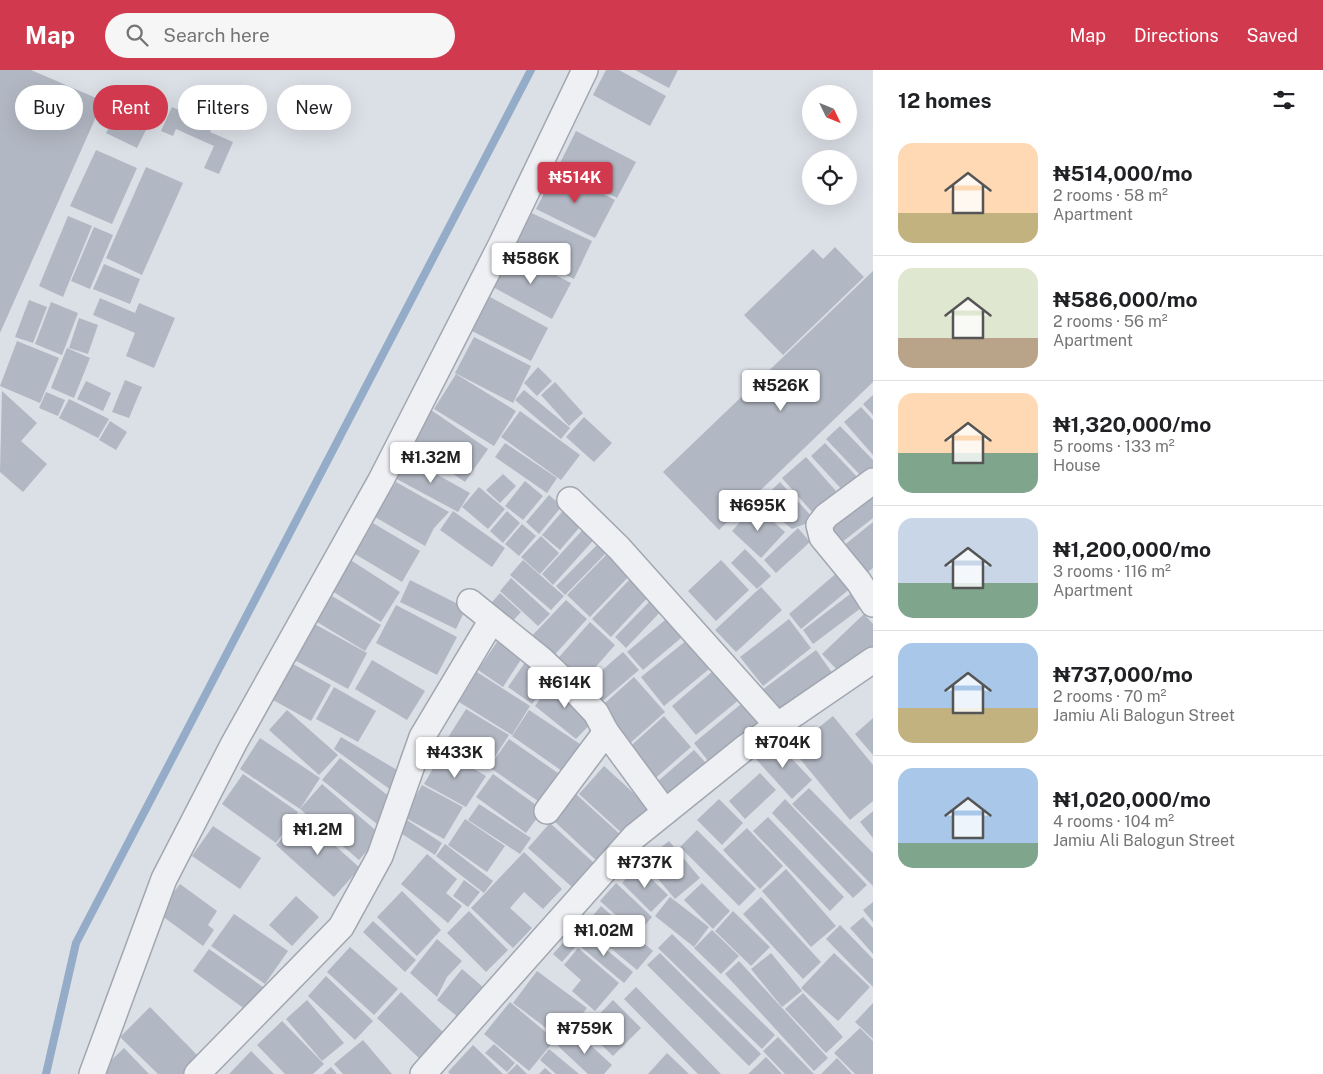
<!DOCTYPE html>
<html lang="en">
<head>
<meta charset="utf-8">
<style>
	:root { --surface:#fff; --page:#f6f6f6; --text:#202124; --muted:#757577; --line:#e0e0e0; --accent:#d13a4e }
	body { margin:0; font-family:"Public Sans",sans-serif; background:var(--page); color:var(--text); height:100vh; display:flex; flex-direction:column; font-size:19px; white-space:nowrap }
	* { box-sizing:border-box; margin:0 }
	p { font-size:16px; color:var(--muted) }
	.icon { flex:none; width:28px; height:28px; fill:none; stroke:currentColor; stroke-width:2; stroke-linecap:round; stroke-linejoin:round }
	.map { position:relative; flex:1; overflow:hidden }
	.side { display:flex; flex-direction:column; background:var(--surface); width:450px }
	.side>* { flex:none }
	.hud { position:absolute; left:15px; top:15px; width:475px; height:45px; display:flex; gap:10px }
	.needle { width:32px; rotate:133deg }
	.fabs { position:absolute; left:802px; top:15px; display:grid; gap:10px }
	.fabs a { display:grid; place-items:center; width:55px; height:55px; border-radius:50%; background:var(--surface); box-shadow:0 5px 20px #0002; font-size:25px }
	.price { position:absolute; translate:-50% -42px; padding:0 11px; border-radius:5px; background:#fff; color:#222; font-size:16px; line-height:32px; filter:drop-shadow(0 1px 2px #0008) }
	.price::after { content:''; position:absolute; left:50%; top:30px; width:15px; height:11px; margin-left:-8px; background:inherit; clip-path:polygon(0 0,100% 0,50% 100%) }
	.price.current { background:var(--accent); color:#fff }
	ul { padding:0; list-style:none }
	li { display:flex; align-items:center; gap:15px; height:125px; padding:0 25px }
	li+li { border-top:1px solid var(--line) }
	li span { display:grid; place-items:center; flex:none; width:140px; height:100px; border-radius:15px; color:#555 }
	li>.icon { margin-inline-start:auto }
	span .icon { width:60px; height:60px; fill:#fffc; stroke-width:1 }
	li b { font-size:21px }
	h2 { display:flex; justify-content:space-between; align-items:center; height:60px; padding:0 25px; font-size:21px }
	.chip { padding:0 18px; border-radius:22px; background:var(--surface); box-shadow:0 5px 20px #0002; font-size:18px; line-height:45px }
	.chip.current { background:var(--accent); color:#fff }
	header { display:flex; align-items:center; gap:30px; box-sizing:border-box; height:70px; padding:0 25px; background:var(--accent); color:#fff }
	header strong { font-size:24px }
	nav { display:flex; gap:28px; margin-inline-start:auto; font-size:18px }
	.search { width:350px; height:45px; background:var(--page); display:flex; align-items:center; gap:12px; box-sizing:border-box; padding:0 18px; border-radius:28px; color:var(--muted); font-size:19px }
	main { display:flex; flex:1; min-height:0 }
	.map>svg:first-child { display:block }
	.lines { fill:none; stroke-linecap:round; stroke-linejoin:round }
	.stream { stroke:#94acc8; stroke-width:8 }
	.building { fill:#b2b8c3 }
	.minor-casing { stroke:#a1a6b0; stroke-width:28 }
	.minor { stroke:#eef0f4; stroke-width:25 }
</style>
</head>
<body>
<header>
<strong>Map</strong>
<div class="search"><svg class="icon" aria-label="search" viewBox="0 0 24 24"><circle cx="10" cy="10" r="6"/><path d="M15 15l6 6"/></svg>Search here</div>
<nav><a>Map</a><a>Directions</a><a>Saved</a></nav>
</header>
<main>
<div class="map">
<svg width="873" height="1004" viewBox="0 0 873 1004">
	<rect width="100%" height="100%" fill="#dbdfe6"/>
	<g class="lines">
		<path class="stream" d="M46 1004 76 873 531 0"/>
	</g>
	<g class="building">
		<path d="M0 0H31L103 31 0 263Z"/>
		<path d="M606 0H619L666 26 650 56 593 25Z"/>
		<path d="M635 0H678L669 18Z"/>
		<path d="M172 37 213 55 210 62 233 72 219 104 204 98 214 76 176 59 173 66 161 61Z"/>
		<path d="M118 41 148 56 137 78 106 63Z"/>
		<path d="M576 61 636 92 617 128 558 97Z"/>
		<path d="M96 80 137 98 112 154 70 136Z"/>
		<path d="M146 97 183 113 142 205 106 188Z"/>
		<path d="M556 100 615 130 595 168 536 139Z"/>
		<path d="M525 140 592 171 574 209 508 177Z"/>
		<path d="M68 146 92 156 63 227 39 216Z"/>
		<path d="M94 157 113 165 90 219 71 211Z"/>
		<path d="M835 177 864 207 783 285 744 245 813 179 823 189Z"/>
		<path d="M510 181 571 213 552 249 491 216Z"/>
		<path d="M104 194 140 209 130 234 93 219Z"/>
		<path d="M873 201V312L719 460 663 402Z"/>
		<path d="M490 227 548 258 531 291 472 261Z"/>
		<path d="M100 228 135 243 139 233 175 248 154 298 126 286 135 263 93 245Z"/>
		<path d="M29 230 47 237 33 273 15 267Z"/>
		<path d="M51 232 78 243 62 285 35 274Z"/>
		<path d="M79 248 98 255 88 284 69 278Z"/>
		<path d="M474 267 531 296 513 333 455 303Z"/>
		<path d="M17 271 59 288 40 333 0 316Z"/>
		<path d="M67 278 90 288 74 328 51 318Z"/>
		<path d="M538 297 552 311 537 326 524 313Z"/>
		<path d="M456 304 516 341 494 376 434 339Z"/>
		<path d="M125 310 142 317 129 348 112 342Z"/>
		<path d="M86 311 111 323 103 341 77 329Z"/>
		<path d="M555 312 583 343 569 356 541 325Z"/>
		<path d="M524 320 570 358 561 369 515 330Z"/>
		<path d="M2 321 37 353 21 371 47 394 23 422 0 402Z"/>
		<path d="M46 322 65 330 58 346 39 338Z"/>
		<path d="M873 325V345L863 334Z"/>
		<path d="M69 329 109 349 98 368 59 348Z"/>
		<path d="M861 337 873 350V385L844 352Z"/>
		<path d="M431 340 488 379 465 412 408 373Z"/>
		<path d="M520 341 580 385 561 410 501 367Z"/>
		<path d="M584 347 612 373 594 392 566 367Z"/>
		<path d="M110 351 127 362 116 380 99 370Z"/>
		<path d="M840 356 873 390V399L863 408 826 369Z"/>
		<path d="M505 373 557 408 547 423 495 387Z"/>
		<path d="M825 373 861 411 846 424 811 386Z"/>
		<path d="M404 386 470 423 458 442 393 407Z"/>
		<path d="M806 387 836 421 812 442 782 408Z"/>
		<path d="M503 404 516 416 500 433 486 420Z"/>
		<path d="M525 411 543 426 523 450 505 436Z"/>
		<path d="M396 412 449 442 434 458 425 476 375 447Z"/>
		<path d="M780 412 815 450 792 459 759 432Z"/>
		<path d="M479 417 505 439 488 459 462 437Z"/>
		<path d="M873 420V448L841 473 824 453Z"/>
		<path d="M549 425 562 436 539 464 526 452Z"/>
		<path d="M755 435 785 462 761 488 732 461Z"/>
		<path d="M567 436 585 451 560 480 542 465Z"/>
		<path d="M453 441 505 478 492 497 440 460Z"/>
		<path d="M507 441 520 453 503 473 490 461Z"/>
		<path d="M873 452V498L864 505 842 477Z"/>
		<path d="M373 453 420 481 402 512 355 484Z"/>
		<path d="M589 453 600 463 553 515 542 504Z"/>
		<path d="M522 454 536 466 519 486 505 474Z"/>
		<path d="M798 458 810 472 776 503 764 490Z"/>
		<path d="M541 466 559 483 540 504 521 487Z"/>
		<path d="M600 472 609 480 565 525 556 516Z"/>
		<path d="M745 479 771 506 757 519 731 493Z"/>
		<path d="M608 483 631 504 590 547 567 525Z"/>
		<path d="M349 489 400 522 381 552 329 519Z"/>
		<path d="M523 490 564 526 551 540 510 505Z"/>
		<path d="M721 490 749 520 716 551 688 521Z"/>
		<path d="M839 501 852 517 801 559 789 544Z"/>
		<path d="M632 507 650 525 611 567 592 549Z"/>
		<path d="M511 508 550 544 538 556 500 521Z"/>
		<path d="M410 510 466 538 456 559 400 532Z"/>
		<path d="M761 517 782 540 736 582 715 560Z"/>
		<path d="M858 518 869 532 813 574 803 560Z"/>
		<path d="M500 523 521 542 507 557 486 539Z"/>
		<path d="M332 526 381 555 365 581 317 552Z"/>
		<path d="M653 528 664 538 626 578 615 567Z"/>
		<path d="M566 530 587 549 549 591 527 571Z"/>
		<path d="M396 535 457 567 437 605 376 573Z"/>
		<path d="M864 544 873 554V578L843 606 822 584Z"/>
		<path d="M671 545 687 563 643 600 627 582Z"/>
		<path d="M789 549 811 578 763 616 740 587Z"/>
		<path d="M311 552 367 583 348 619 291 588Z"/>
		<path d="M590 552 615 575 578 617 553 594Z"/>
		<path d="M692 566 714 595 664 636 641 607Z"/>
		<path d="M497 572 522 588 503 617 478 600Z"/>
		<path d="M816 580 833 604 779 643 762 620Z"/>
		<path d="M623 582 639 600 599 634 584 616Z"/>
		<path d="M372 590 425 621 407 650 355 619Z"/>
		<path d="M526 591 550 608 532 634 508 617Z"/>
		<path d="M293 594 331 615 311 651 273 630Z"/>
		<path d="M720 595 745 625 696 665 672 636Z"/>
		<path d="M477 602 530 636 512 665 459 632Z"/>
		<path d="M634 607 665 642 627 676 596 641Z"/>
		<path d="M555 608 597 647 576 669 535 636Z"/>
		<path d="M334 617 376 641 358 672 316 649Z"/>
		<path d="M747 629 765 652 712 696 694 673Z"/>
		<path d="M466 639 509 665 487 699 444 674Z"/>
		<path d="M287 640 338 685 319 705 269 660Z"/>
		<path d="M529 640 580 674 562 701 512 666Z"/>
		<path d="M664 646 691 677 651 712 625 681Z"/>
		<path d="M833 646 873 695V731L850 750 792 679Z"/>
		<path d="M873 648V685L855 664Z"/>
		<path d="M341 667 404 704 395 723 334 679Z"/>
		<path d="M260 668 320 708 300 739 240 699Z"/>
		<path d="M509 669 558 703 538 731 489 697Z"/>
		<path d="M774 670 812 710 792 729 755 688Z"/>
		<path d="M694 680 706 693 668 726 657 712Z"/>
		<path d="M443 681 486 706 466 737 424 714Z"/>
		<path d="M340 688 395 731 377 754 322 710Z"/>
		<path d="M604 696 649 737 624 765 579 724Z"/>
		<path d="M760 703 776 720 745 749 729 731Z"/>
		<path d="M243 704 298 742 276 773 222 734Z"/>
		<path d="M493 704 543 740 526 763 476 727Z"/>
		<path d="M322 714 381 765 359 790 300 739Z"/>
		<path d="M422 715 463 737 444 769 404 747Z"/>
		<path d="M809 718 873 783V816L792 734Z"/>
		<path d="M576 724 622 766 598 792 552 749Z"/>
		<path d="M719 729 743 753 722 775 697 750Z"/>
		<path d="M785 729 867 815 853 828 772 743Z"/>
		<path d="M479 734 531 768 520 784 468 750Z"/>
		<path d="M873 741V768L860 752Z"/>
		<path d="M302 746 360 798 334 827 276 775Z"/>
		<path d="M768 747 844 827 830 841 753 761Z"/>
		<path d="M465 749 505 776 487 802 448 775Z"/>
		<path d="M407 750 442 773 435 785 399 762Z"/>
		<path d="M550 753 594 793 572 817 528 778Z"/>
		<path d="M213 756 261 788 240 819 192 786Z"/>
		<path d="M747 758 783 796 760 819 723 780Z"/>
		<path d="M697 760 756 819 739 836 680 777Z"/>
		<path d="M669 771 700 808 675 829 643 791Z"/>
		<path d="M445 774 493 811 484 823 436 786Z"/>
		<path d="M524 782 562 819 543 839 524 822 510 838 532 858 513 878 471 838Z"/>
		<path d="M427 784 457 809 446 823 462 836 448 853 401 814Z"/>
		<path d="M638 796 668 825 651 842 622 813Z"/>
		<path d="M786 799 836 856 811 877 762 821Z"/>
		<path d="M464 810 480 822 468 837 453 826Z"/>
		<path d="M616 813 652 847 637 864 600 831Z"/>
		<path d="M702 813 730 841 713 859 684 830Z"/>
		<path d="M180 814 217 841 208 855 214 860 203 876 158 843Z"/>
		<path d="M402 821 441 860 417 886 377 847Z"/>
		<path d="M296 826 319 847 292 876 269 855Z"/>
		<path d="M670 827 709 857 694 877 655 846Z"/>
		<path d="M761 827 821 892 803 909 743 844Z"/>
		<path d="M873 832V852L863 840Z"/>
		<path d="M601 836 653 881 637 900 584 856Z"/>
		<path d="M469 841 508 880 486 902 447 863Z"/>
		<path d="M733 841 770 877 751 896 715 861Z"/>
		<path d="M234 844 288 881 265 914 211 876Z"/>
		<path d="M863 847 873 858V884L850 858Z"/>
		<path d="M373 851 416 890 405 902 363 862Z"/>
		<path d="M840 855 873 889V917L826 869Z"/>
		<path d="M712 860 739 886 721 904 694 878Z"/>
		<path d="M584 861 633 902 624 913 575 872Z"/>
		<path d="M672 864 775 965 762 979 658 878Z"/>
		<path d="M568 867 577 875 562 892 553 884Z"/>
		<path d="M437 869 462 891 447 907 437 927 410 903Z"/>
		<path d="M350 877 398 919 374 945 327 902Z"/>
		<path d="M578 878 619 913 595 941 572 921 581 910 564 895Z"/>
		<path d="M209 879 263 917 246 940 193 901Z"/>
		<path d="M660 883 761 984 749 996 647 895Z"/>
		<path d="M771 883 802 921 782 937 751 899Z"/>
		<path d="M834 883 870 917 838 951 801 918Z"/>
		<path d="M739 891 828 988 814 1001 725 904Z"/>
		<path d="M462 899 483 917 458 947 437 930Z"/>
		<path d="M537 901 587 938 562 970 513 933Z"/>
		<path d="M326 906 373 951 355 970 308 926Z"/>
		<path d="M636 917 721 1004H698L624 929Z"/>
		<path d="M401 922 447 966 422 991 377 948Z"/>
		<path d="M803 923 843 967 826 983 785 939Z"/>
		<path d="M307 930 344 973 322 991 286 949Z"/>
		<path d="M613 930 641 958 613 986 585 959Z"/>
		<path d="M510 932 555 970 529 1001 484 964Z"/>
		<path d="M873 933V969L855 952Z"/>
		<path d="M150 937 201 989 186 1004H158L120 967Z"/>
		<path d="M282 951 324 994 313 1004H285L257 975Z"/>
		<path d="M860 958 873 971V1004H855L834 983Z"/>
		<path d="M574 960 612 995 604 1004H588L558 976Z"/>
		<path d="M778 967 814 1004H785L763 981Z"/>
		<path d="M363 970 392 1004H343L334 994Z"/>
		<path d="M494 974 515 993 507 1002 485 983Z"/>
		<path d="M473 975 503 1004H450L448 1002Z"/>
		<path d="M124 978 149 1004H97Z"/>
		<path d="M549 979 579 1004H556L540 990Z"/>
		<path d="M251 981 274 1004H229Z"/>
		<path d="M667 983 689 1004H648Z"/>
		<path d="M766 987 782 1004H748Z"/>
		<path d="M837 988 852 1004H821Z"/>
		<path d="M517 994 527 1004H507Z"/>
		<path d="M331 997 337 1004H323Z"/>
		<path d="M545 998 552 1004H539Z"/>
	</g>
	<g class="lines">
		<defs>
			<g id="minor">
				<path d="M873 411 826 446 819 455 822 467 859 512 873 534"/>
				<path d="M570 430 619 478 778 656"/>
				<path d="M470 532 542 590 578 624 596 643 606 662 665 742"/>
				<path d="M547 741 606 662"/>
				<path d="M92 1004 164 809 234 673 381 410 501 175 585 0"/>
				<path d="M197 1004 341 857 380 786 422 667 492 550"/>
				<path d="M423 1004 634 767 746 677 873 590"/>
			</g>
		</defs>
		<use href="#minor" class="minor-casing"/>
		<use href="#minor" class="minor"/>
	</g>
</svg>
<div class="fabs">
<a><svg class="needle" viewBox="-14 -14 28 28"><path d="M0-13l5 13h-10z" fill="#e53935"/><path d="M0 13l5-13h-10z" fill="#757577"/></svg></a>
<a><svg class="icon" aria-label="locate" viewBox="0 0 24 24"><circle cx="12" cy="12" r="6"/><path d="M12 2v4M12 18v4M2 12h4M18 12h4"/></svg></a>
</div>
<b class="price current" style="left:575px;top:134px">₦514K</b>
<b class="price" style="left:531px;top:215px">₦586K</b>
<b class="price" style="left:781px;top:342px">₦526K</b>
<b class="price" style="left:431px;top:414px">₦1.32M</b>
<b class="price" style="left:758px;top:462px">₦695K</b>
<b class="price" style="left:565px;top:639px">₦614K</b>
<b class="price" style="left:783px;top:699px">₦704K</b>
<b class="price" style="left:455px;top:709px">₦433K</b>
<b class="price" style="left:318px;top:786px">₦1.2M</b>
<b class="price" style="left:645px;top:819px">₦737K</b>
<b class="price" style="left:604px;top:887px">₦1.02M</b>
<b class="price" style="left:585px;top:985px">₦759K</b>
<div class="hud">
<a class="chip">Buy</a>
<a class="chip current">Rent</a>
<a class="chip">Filters</a>
<a class="chip">New</a>
</div>
</div>
<section class="side">
<h2>12 homes<svg class="icon" aria-label="filters" viewBox="0 0 24 24"><path d="M4 7h16M4 17h16"/><circle cx="9" cy="7" r="2"/><circle cx="15" cy="17" r="2"/></svg></h2>
<ul>
<li><span style="background:linear-gradient(#ffd9b3 70%,#c2b280 0)"><svg class="icon" aria-label="home" viewBox="0 0 24 24"><path d="M3 11l9-7 9 7M6 9v11h12V9"/></svg></span><div><b>₦514,000/mo</b><p>2 rooms · 58 m²</p><p>Apartment</p></div></li>
<li><span style="background:linear-gradient(#dfe7d0 70%,#b9a48a 0)"><svg class="icon" aria-label="home" viewBox="0 0 24 24"><path d="M3 11l9-7 9 7M6 9v11h12V9"/></svg></span><div><b>₦586,000/mo</b><p>2 rooms · 56 m²</p><p>Apartment</p></div></li>
<li><span style="background:linear-gradient(#ffd9b3 60%,#7fa58c 0)"><svg class="icon" aria-label="home" viewBox="0 0 24 24"><path d="M3 11l9-7 9 7M6 9v11h12V9"/></svg></span><div><b>₦1,320,000/mo</b><p>5 rooms · 133 m²</p><p>House</p></div></li>
<li><span style="background:linear-gradient(#c9d6e8 65%,#7fa58c 0)"><svg class="icon" aria-label="home" viewBox="0 0 24 24"><path d="M3 11l9-7 9 7M6 9v11h12V9"/></svg></span><div><b>₦1,200,000/mo</b><p>3 rooms · 116 m²</p><p>Apartment</p></div></li>
<li><span style="background:linear-gradient(#a9c7e8 65%,#c2b280 0)"><svg class="icon" aria-label="home" viewBox="0 0 24 24"><path d="M3 11l9-7 9 7M6 9v11h12V9"/></svg></span><div><b>₦737,000/mo</b><p>2 rooms · 70 m²</p><p>Jamiu Ali Balogun Street</p></div></li>
<li><span style="background:linear-gradient(#a9c7e8 75%,#7fa58c 0)"><svg class="icon" aria-label="home" viewBox="0 0 24 24"><path d="M3 11l9-7 9 7M6 9v11h12V9"/></svg></span><div><b>₦1,020,000/mo</b><p>4 rooms · 104 m²</p><p>Jamiu Ali Balogun Street</p></div></li>
</ul>
</section>
</main>
</body>
</html>
